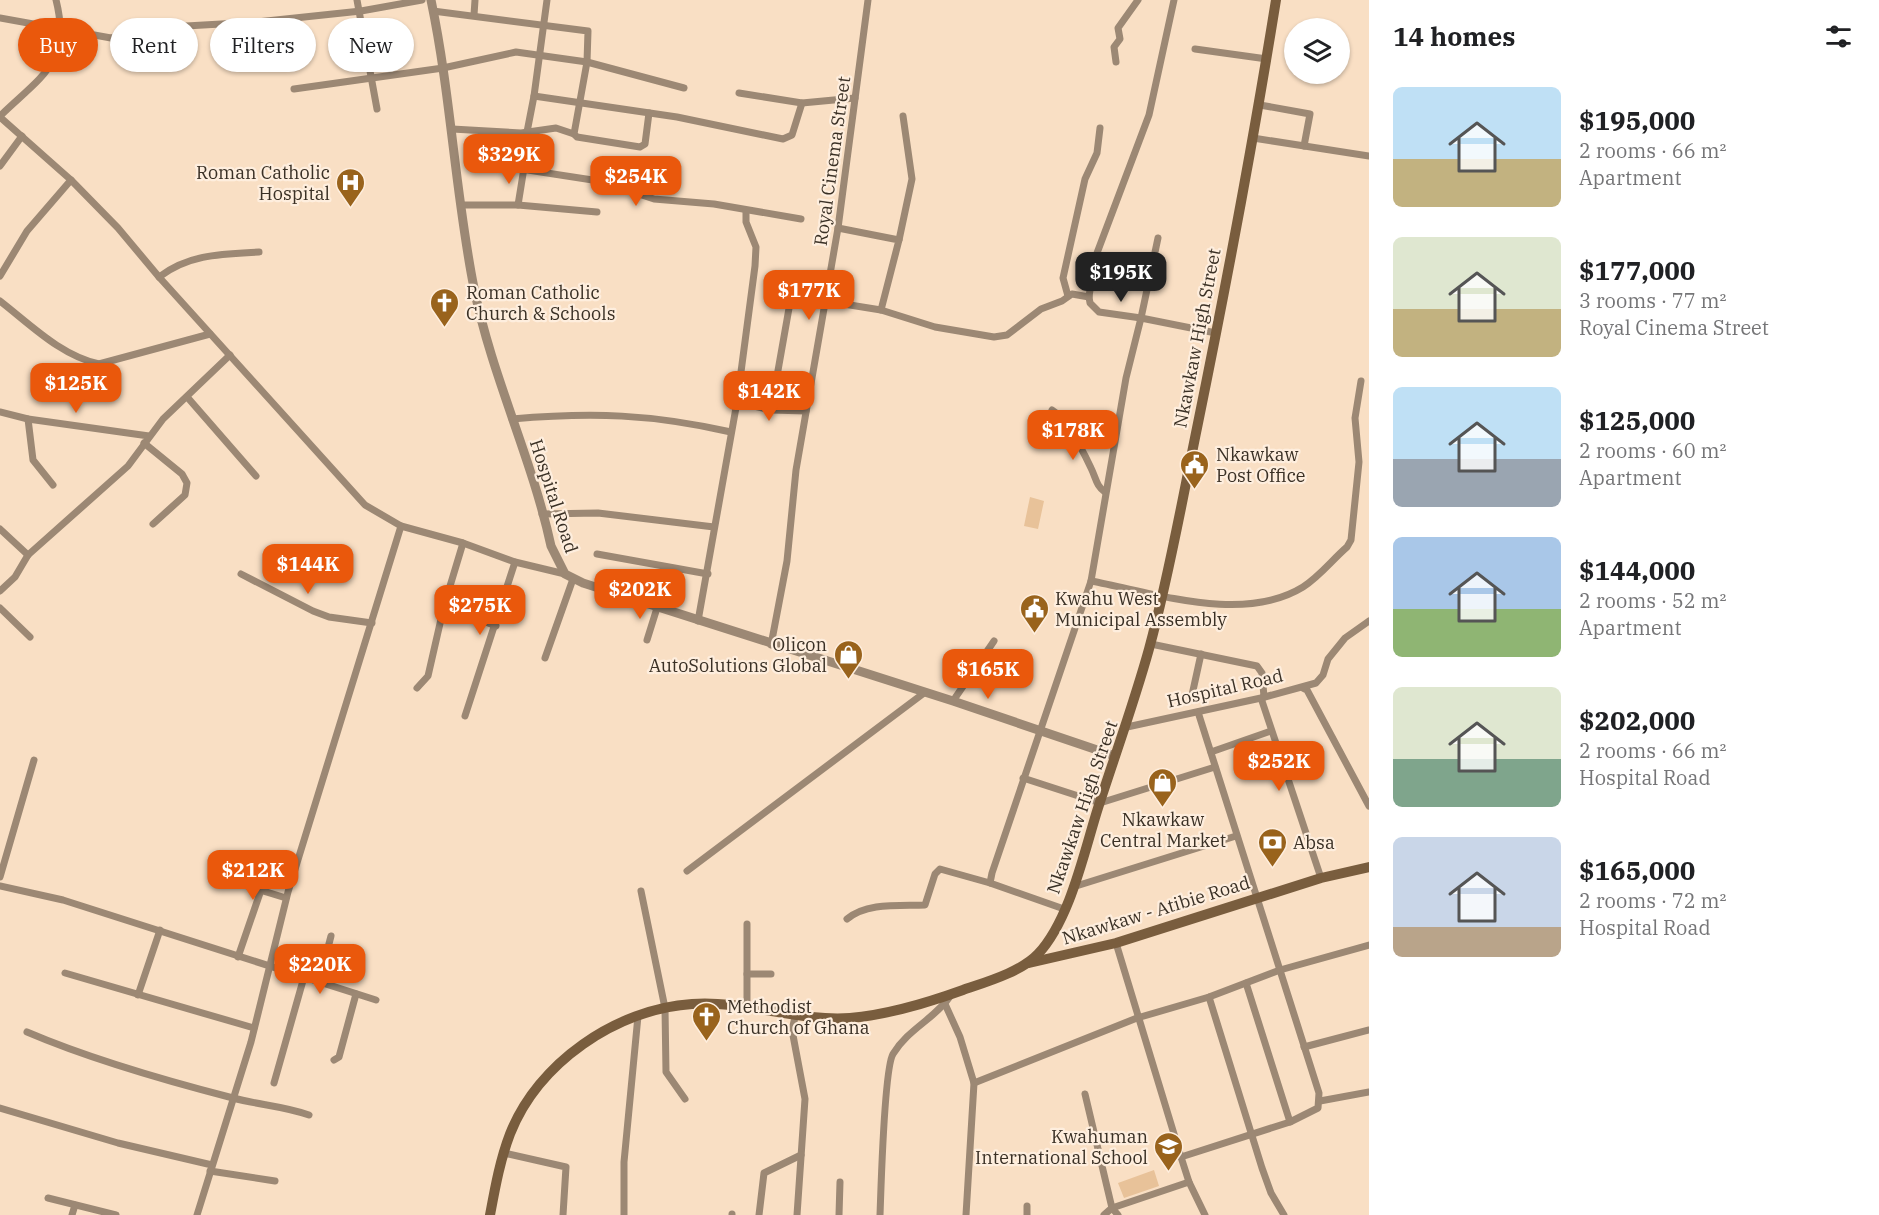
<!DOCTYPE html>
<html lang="en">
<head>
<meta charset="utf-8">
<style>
	:root { --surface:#fff; --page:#f2f2f2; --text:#202124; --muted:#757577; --accent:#ea580c }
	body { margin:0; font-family:"IBM Plex Serif",serif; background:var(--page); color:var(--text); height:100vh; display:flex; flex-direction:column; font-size:22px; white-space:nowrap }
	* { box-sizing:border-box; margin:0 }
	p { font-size:20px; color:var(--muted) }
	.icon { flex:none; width:33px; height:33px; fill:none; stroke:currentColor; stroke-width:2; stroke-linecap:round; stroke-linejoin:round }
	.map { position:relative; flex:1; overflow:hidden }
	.sheet { display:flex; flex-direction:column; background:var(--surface); width:510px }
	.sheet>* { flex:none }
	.guide { position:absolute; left:18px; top:18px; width:570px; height:54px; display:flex; gap:12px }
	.tools { position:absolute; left:1284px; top:18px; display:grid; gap:12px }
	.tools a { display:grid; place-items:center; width:66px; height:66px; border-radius:50%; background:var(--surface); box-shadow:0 2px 4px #0004; font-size:30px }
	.price { position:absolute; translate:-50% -51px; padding:0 14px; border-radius:12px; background:var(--accent); color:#fff; font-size:20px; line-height:39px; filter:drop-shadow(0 2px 3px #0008) }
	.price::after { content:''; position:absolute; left:50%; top:36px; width:18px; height:14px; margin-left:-9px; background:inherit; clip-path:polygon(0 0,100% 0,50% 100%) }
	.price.selected { background:#222; color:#fff }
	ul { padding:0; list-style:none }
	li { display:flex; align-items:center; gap:18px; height:150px; padding:0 24px }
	li span { display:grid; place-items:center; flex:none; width:168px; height:120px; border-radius:9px; color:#555 }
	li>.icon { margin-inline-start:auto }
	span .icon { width:72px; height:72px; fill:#fffc; stroke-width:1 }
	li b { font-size:26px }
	h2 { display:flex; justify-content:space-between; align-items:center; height:72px; padding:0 24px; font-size:26px }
	.pill { padding:0 21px; border-radius:27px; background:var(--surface); box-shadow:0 2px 4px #0004; font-size:21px; line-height:54px }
	.pill.selected { background:var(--accent); color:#fff }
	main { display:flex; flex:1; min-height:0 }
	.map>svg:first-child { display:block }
	.green { fill:#e8c299 }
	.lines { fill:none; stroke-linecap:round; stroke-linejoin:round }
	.minor { stroke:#9c8874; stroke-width:7 }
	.tertiary { stroke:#9c8874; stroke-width:9 }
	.secondary { stroke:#795d3e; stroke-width:10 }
	.labels { text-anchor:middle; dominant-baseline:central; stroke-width:4.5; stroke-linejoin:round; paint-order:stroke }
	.street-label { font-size:18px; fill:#3a3025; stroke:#feeede }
	.poi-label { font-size:18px; fill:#3a3025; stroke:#feeede; text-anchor:start }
</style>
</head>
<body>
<main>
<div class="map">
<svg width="1369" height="1215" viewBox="0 0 1369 1215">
	<rect width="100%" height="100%" fill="#f9dfc4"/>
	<g class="green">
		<path d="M1030 497 1044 501 1038 529 1024 526Z"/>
		<path d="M1154 1170 1159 1186 1124 1198 1118 1183Z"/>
	</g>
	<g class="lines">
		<g class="minor">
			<path d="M357 0 377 109"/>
			<path d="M433 11 588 31 587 62 574 134 577 137 640 147 645 144 649 113"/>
			<path d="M474 15 475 0"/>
			<path d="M0 18 111 38 151 28 257 22 361 11 422 0"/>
			<path d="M1195 49 1267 59"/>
			<path d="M1116 62 1114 47 1120 39 1118 28 1138 0"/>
			<path d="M294 89 443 68 516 52 587 62 684 88"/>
			<path d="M739 93 802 103 855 98"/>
			<path d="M534 96 677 117 783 139 792 135 802 103"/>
			<path d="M1260 105 1310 114 1304 146"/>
			<path d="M0 116C41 76 72 63 56 0"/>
			<path d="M0 117 71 180 118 228 159 277 365 505 401 526"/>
			<path d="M452 129 521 133 556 128 574 134"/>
			<path d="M527 132 534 96 547 0"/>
			<path d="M1253 138 1369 156"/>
			<path d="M476 162 599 181 654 199 714 204 801 219"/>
			<path d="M0 166 22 136"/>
			<path d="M461 205H518L597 212"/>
			<path d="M518 205 524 168"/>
			<path d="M838 228 899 240 881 310"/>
			<path d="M1158 238 1141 318 1099 312 1090 303 1089 297 1094 261 1149 115 1174 0"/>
			<path d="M899 240 912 179 903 116"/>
			<path d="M0 276 27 231 71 180"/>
			<path d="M159 277C189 254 222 254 259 252"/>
			<path d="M1068 296 1063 278 1085 179 1097 153 1100 128"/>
			<path d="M0 301C31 325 60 355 99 364L210 334"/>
			<path d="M825 301 881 310 935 327 994 337 1007 335 1041 309 1062 301 1072 294 1089 297"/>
			<path d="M188 398 256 476"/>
			<path d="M737 402 771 410 806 411"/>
			<path d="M771 410 791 297"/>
			<path d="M1052 410C1067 419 1083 451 1091 468 1096 478 1096 486 1105 492"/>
			<path d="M0 412 28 419 149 436"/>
			<path d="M28 419 33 460 53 485"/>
			<path d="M512 419C593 412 651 414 731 432"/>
			<path d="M144 443 182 474 187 483 185 495 153 524"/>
			<path d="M542 514 598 513 714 527"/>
			<path d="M0 529 28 555"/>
			<path d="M597 554 708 574"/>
			<path d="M241 574 313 611 329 617 372 623"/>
			<path d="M1091 581C1156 593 1243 624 1303 587 1320 576 1332 560 1347 547L1351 540 1359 462 1355 418 1361 381"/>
			<path d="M0 591 15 577 28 555 128 466 163 419 230 355"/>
			<path d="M444 606 496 626"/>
			<path d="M0 608 30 637"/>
			<path d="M698 621 737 402 755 266 756 247 746 222V211"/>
			<path d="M647 640 657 608"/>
			<path d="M1151 644 1257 666 1262 673 1264 697"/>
			<path d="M771 645 787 561 796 470 838 228 868 0"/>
			<path d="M545 658 573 579"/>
			<path d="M417 688 428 676 444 606 463 543"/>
			<path d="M1303 688 1307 690 1369 806"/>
			<path d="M1192 695 1201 654"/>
			<path d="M1261 698 1321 878"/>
			<path d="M953 701 994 641"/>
			<path d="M465 716 515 562"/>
			<path d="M1127 727 1261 698 1316 683 1323 675 1328 659 1345 638 1369 621"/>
			<path d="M1211 752 1271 731"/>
			<path d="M1023 778 1100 803 1215 767"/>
			<path d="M687 871 924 693"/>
			<path d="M0 877 34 760"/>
			<path d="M228 880 286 898"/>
			<path d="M0 886 63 900 376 1000"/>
			<path d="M1073 887 1236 836"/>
			<path d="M641 891 665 1008 666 1072 685 1099"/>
			<path d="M1064 909 990 883 992 873 1091 581 1126 378 1141 318 1216 333"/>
			<path d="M847 919C867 902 900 906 925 905L935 874 940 869 990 883"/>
			<path d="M1116 943 1181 1157 1290 1122 1318 1108 1319 1093 1198 712"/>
			<path d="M238 957 261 890"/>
			<path d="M65 973 254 1028"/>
			<path d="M747 974H771"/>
			<path d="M319 982 331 936"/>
			<path d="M1246 983 1290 1122"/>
			<path d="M138 995 160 930"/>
			<path d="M1209 997 1262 1168 1271 1193 1284 1215"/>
			<path d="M945 1004 960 1037 974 1083 966 1215"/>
			<path d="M747 1007V924"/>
			<path d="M796 1013 792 1030 805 1099 797 1215"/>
			<path d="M27 1032C90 1059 167 1081 233 1098 259 1105 284 1106 309 1115"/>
			<path d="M1304 1047 1369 1030"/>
			<path d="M334 1060 339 1057 356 994"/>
			<path d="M274 1083 304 977"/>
			<path d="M974 1083 1137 1018 1209 997 1280 970 1369 945"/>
			<path d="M1085 1094 1112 1208 1118 1215"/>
			<path d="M1320 1101 1369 1092"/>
			<path d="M0 1108 118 1143 212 1165"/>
			<path d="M504 1153 566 1167 563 1215"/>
			<path d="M1181 1157 1189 1182 1205 1215"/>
			<path d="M210 1171 275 1181"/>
			<path d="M48 1198 116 1215"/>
			<path d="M1027 1206V1215"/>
			<path d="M732 1214V1215"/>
			<path d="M72 1215 75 1205"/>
			<path d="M197 1215 251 1042 288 892 401 526 463 543 515 562 565 574"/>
			<path d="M624 1215V1162L638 1016"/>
			<path d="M759 1215 764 1173 801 1155"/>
			<path d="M839 1215 840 1182"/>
			<path d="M880 1215C881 1190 884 1069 893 1054 908 1029 936 1018 951 995"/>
			<path d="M1104 1215 1112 1208 1189 1182"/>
		</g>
		<path class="tertiary" d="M431 0C451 95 455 193 474 288 492 377 532 458 551 546L565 574 583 583 953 701 1115 756"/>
		<g class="secondary">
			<path d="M1029 963 1116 943 1321 878 1369 867"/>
			<path d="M490 1215C495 1188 500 1160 510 1134 538 1063 616 1009 692 1004 743 1000 800 1022 850 1018 888 1015 927 1003 963 990 986 982 1021 972 1038 954 1070 920 1084 852 1098 808 1115 755 1134 703 1149 649 1169 576 1182 501 1197 428 1226 286 1253 143 1276 0"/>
		</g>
	</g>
	<defs>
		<symbol id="hospital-pin" viewBox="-11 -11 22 30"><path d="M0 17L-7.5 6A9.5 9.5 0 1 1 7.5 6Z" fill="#99631c" stroke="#feeede"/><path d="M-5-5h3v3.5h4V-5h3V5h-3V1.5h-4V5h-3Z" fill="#fff"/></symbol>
		<symbol id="church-pin" viewBox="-11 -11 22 30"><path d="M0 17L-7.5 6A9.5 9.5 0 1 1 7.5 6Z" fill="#99631c" stroke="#feeede"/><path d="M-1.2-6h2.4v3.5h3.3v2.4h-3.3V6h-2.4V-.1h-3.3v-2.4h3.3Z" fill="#fff"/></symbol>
		<symbol id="civic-pin" viewBox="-11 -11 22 30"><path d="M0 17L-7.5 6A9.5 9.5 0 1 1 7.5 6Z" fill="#99631c" stroke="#feeede"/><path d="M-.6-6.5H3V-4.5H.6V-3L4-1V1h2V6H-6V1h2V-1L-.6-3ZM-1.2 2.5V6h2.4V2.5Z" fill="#fff"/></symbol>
		<symbol id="shop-pin" viewBox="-11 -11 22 30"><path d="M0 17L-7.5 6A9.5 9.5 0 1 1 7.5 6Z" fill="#99631c" stroke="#feeede"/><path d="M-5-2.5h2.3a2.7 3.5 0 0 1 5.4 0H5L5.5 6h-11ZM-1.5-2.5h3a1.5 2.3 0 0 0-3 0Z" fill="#fff"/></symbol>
		<symbol id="bank-pin" viewBox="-11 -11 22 30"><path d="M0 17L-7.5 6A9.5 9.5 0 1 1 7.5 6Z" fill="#99631c" stroke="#feeede"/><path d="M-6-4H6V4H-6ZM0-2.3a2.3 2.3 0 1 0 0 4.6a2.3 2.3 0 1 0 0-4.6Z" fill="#fff"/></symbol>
		<symbol id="school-pin" viewBox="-11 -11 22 30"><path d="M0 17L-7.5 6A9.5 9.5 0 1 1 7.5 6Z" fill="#99631c" stroke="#feeede"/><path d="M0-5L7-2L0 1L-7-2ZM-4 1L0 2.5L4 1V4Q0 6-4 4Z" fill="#fff"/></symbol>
	</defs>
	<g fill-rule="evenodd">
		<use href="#hospital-pin" x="334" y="166" width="33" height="45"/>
		<use href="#church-pin" x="428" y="286" width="33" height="45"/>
		<use href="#civic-pin" x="1178" y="448" width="33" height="45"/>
		<use href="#civic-pin" x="1018" y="592" width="33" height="45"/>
		<use href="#shop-pin" x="832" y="638" width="33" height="45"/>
		<use href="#shop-pin" x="1146" y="766" width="33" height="45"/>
		<use href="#bank-pin" x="1256" y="826" width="33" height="45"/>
		<use href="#church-pin" x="690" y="1000" width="33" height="45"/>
		<use href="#school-pin" x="1152" y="1130" width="33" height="45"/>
	</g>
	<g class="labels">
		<g class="street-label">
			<text transform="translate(832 161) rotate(-82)">Royal Cinema Street</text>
			<text transform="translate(1197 338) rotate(-79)">Nkawkaw High Street</text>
			<text transform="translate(554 496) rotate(72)">Hospital Road</text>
			<text transform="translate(1225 688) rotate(-13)">Hospital Road</text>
			<text transform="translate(1082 807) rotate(-71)">Nkawkaw High Street</text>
			<text transform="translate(1156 910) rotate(-17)">Nkawkaw - Atibie Road</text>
		</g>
		<g class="poi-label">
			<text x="330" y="172" text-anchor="end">Roman Catholic<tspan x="330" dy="21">Hospital</tspan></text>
			<text x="466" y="292">Roman Catholic<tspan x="466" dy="21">Church &amp; Schools</tspan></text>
			<text x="1216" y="454">Nkawkaw<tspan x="1216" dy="21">Post Office</tspan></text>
			<text x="1055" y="598">Kwahu West<tspan x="1055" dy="21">Municipal Assembly</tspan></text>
			<text x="827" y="644" text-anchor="end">Olicon<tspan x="827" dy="21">AutoSolutions Global</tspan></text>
			<text x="1163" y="819" text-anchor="middle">Nkawkaw<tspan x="1163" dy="21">Central Market</tspan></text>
			<text x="1293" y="842">Absa</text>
			<text x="727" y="1006">Methodist<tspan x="727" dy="21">Church of Ghana</tspan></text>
			<text x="1148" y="1136" text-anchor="end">Kwahuman<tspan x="1148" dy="21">International School</tspan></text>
		</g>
	</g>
</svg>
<div class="tools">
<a><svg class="icon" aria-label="layers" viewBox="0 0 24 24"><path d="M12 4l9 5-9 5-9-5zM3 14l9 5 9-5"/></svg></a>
</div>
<b class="price" style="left:509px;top:185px">$329K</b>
<b class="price" style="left:636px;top:207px">$254K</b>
<b class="price selected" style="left:1121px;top:303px">$195K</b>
<b class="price" style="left:809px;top:321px">$177K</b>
<b class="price" style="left:76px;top:414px">$125K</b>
<b class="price" style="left:769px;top:422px">$142K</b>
<b class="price" style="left:1073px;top:461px">$178K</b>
<b class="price" style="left:308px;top:595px">$144K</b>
<b class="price" style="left:640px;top:620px">$202K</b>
<b class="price" style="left:480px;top:636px">$275K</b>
<b class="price" style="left:988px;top:700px">$165K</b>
<b class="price" style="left:1279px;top:792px">$252K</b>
<b class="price" style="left:253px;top:901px">$212K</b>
<b class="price" style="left:320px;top:995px">$220K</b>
<div class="guide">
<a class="pill selected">Buy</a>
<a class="pill">Rent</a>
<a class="pill">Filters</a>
<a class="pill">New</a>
</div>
</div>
<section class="sheet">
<h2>14 homes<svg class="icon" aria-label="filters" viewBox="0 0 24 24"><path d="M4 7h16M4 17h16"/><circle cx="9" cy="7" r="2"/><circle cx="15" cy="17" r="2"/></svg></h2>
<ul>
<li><span style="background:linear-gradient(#bfe0f5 60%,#c2b280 0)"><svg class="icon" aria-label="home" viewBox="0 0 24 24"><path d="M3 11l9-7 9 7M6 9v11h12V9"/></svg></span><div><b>$195,000</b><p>2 rooms · 66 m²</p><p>Apartment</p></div></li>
<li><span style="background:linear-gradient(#dfe7d0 60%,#c2b280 0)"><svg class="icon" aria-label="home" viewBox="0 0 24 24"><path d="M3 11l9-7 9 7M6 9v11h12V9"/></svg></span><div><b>$177,000</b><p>3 rooms · 77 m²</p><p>Royal Cinema Street</p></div></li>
<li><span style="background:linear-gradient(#bfe0f5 60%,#9aa5b1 0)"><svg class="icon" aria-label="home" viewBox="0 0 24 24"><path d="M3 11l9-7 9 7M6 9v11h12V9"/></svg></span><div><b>$125,000</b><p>2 rooms · 60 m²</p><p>Apartment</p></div></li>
<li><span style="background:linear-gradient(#a9c7e8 60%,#8fb573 0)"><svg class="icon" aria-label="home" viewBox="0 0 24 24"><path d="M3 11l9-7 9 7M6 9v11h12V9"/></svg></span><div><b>$144,000</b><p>2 rooms · 52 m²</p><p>Apartment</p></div></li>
<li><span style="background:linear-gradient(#dfe7d0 60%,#7fa58c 0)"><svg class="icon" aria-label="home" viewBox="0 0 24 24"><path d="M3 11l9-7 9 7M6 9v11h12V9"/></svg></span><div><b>$202,000</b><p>2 rooms · 66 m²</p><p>Hospital Road</p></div></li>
<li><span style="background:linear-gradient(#c9d6e8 75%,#b9a48a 0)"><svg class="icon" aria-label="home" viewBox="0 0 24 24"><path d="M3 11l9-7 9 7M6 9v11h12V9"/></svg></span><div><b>$165,000</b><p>2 rooms · 72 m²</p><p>Hospital Road</p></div></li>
</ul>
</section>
</main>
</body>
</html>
